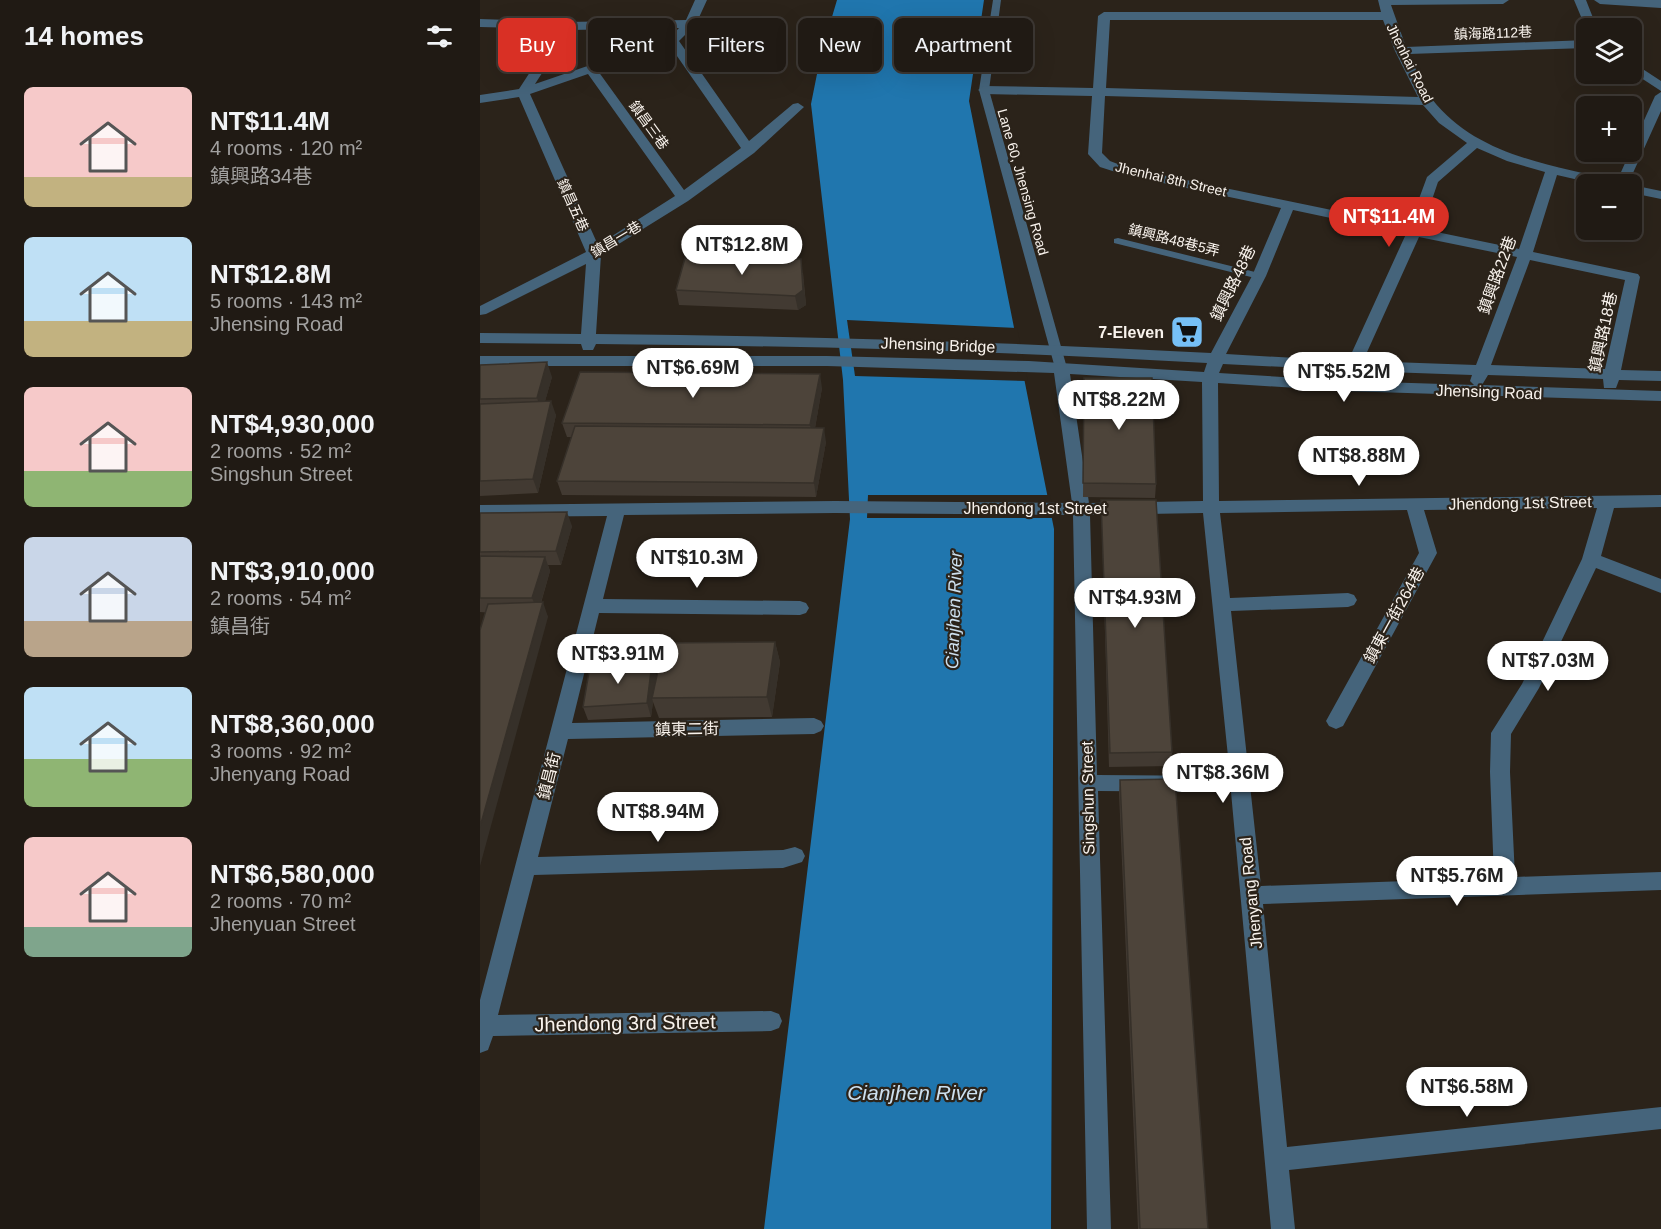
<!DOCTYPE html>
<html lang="en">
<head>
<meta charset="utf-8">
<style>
	:root { --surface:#201a14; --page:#2d2722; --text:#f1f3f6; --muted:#a2a1a0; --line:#3d3834; --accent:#d93025 }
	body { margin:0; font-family:Helvetica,"Noto Sans TC",sans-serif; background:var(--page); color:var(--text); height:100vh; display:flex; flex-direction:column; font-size:22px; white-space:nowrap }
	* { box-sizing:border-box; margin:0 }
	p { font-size:20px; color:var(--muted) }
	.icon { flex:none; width:33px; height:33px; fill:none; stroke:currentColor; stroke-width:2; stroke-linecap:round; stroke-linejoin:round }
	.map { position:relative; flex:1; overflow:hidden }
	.drawer { display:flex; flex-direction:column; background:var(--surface); width:480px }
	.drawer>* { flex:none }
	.hud { position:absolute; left:18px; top:18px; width:570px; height:54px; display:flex; gap:12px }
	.buttons { position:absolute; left:1096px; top:18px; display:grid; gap:12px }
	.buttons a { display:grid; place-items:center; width:66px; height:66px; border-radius:9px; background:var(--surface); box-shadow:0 6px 24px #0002,0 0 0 2px var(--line); font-size:30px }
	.price { position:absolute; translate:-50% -51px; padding:0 14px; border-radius:21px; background:#fff; color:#222; font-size:20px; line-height:39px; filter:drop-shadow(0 2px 3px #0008) }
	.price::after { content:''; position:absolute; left:50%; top:36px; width:18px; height:14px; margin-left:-9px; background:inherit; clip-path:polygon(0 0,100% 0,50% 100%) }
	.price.on { background:var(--accent); color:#fff }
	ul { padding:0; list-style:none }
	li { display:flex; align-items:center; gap:18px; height:150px; padding:0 24px }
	li span { display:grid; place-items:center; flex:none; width:168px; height:120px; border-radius:9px; color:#555 }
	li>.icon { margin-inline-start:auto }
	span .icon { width:72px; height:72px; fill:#fffc; stroke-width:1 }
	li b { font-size:26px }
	h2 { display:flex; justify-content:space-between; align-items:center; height:72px; padding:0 24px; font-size:26px }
	.tag { padding:0 21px; border-radius:9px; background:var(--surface); box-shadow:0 6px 24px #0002,0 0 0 2px var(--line); font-size:21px; line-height:54px }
	.tag.on { background:var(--accent); color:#fff }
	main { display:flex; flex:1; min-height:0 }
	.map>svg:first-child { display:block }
	.water { fill:#2076ae }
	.pier { fill:#2b231a }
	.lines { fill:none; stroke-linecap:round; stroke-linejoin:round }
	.lane { fill:#45647b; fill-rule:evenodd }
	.street { fill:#45647b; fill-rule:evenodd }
	.wall { fill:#423a32 }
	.shaded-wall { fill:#363029 }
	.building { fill:#4d443a; stroke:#363029; stroke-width:1.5 }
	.labels { text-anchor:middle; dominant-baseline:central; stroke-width:4.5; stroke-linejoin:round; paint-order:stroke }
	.far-street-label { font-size:14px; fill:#f9f3ed; stroke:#2b231a }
	.street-label { font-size:16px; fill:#f9f3ed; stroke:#2b231a }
	.poi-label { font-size:16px; font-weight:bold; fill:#f9f3ed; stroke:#2b231a; text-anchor:end }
	.water-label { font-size:18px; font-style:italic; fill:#cde0ef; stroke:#2b231a }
	.near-street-label { font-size:20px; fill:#f9f3ed; stroke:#2b231a }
	.near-water-label { font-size:21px; font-style:italic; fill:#cde0ef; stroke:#2b231a }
</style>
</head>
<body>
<main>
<section class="drawer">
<h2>14 homes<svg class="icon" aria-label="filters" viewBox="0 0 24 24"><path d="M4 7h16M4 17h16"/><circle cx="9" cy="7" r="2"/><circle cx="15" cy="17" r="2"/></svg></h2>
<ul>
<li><span style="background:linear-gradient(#f6c9c9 75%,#c2b280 0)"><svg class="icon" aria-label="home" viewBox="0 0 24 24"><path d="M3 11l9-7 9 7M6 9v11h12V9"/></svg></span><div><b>NT$11.4M</b><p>4 rooms · 120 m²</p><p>鎮興路34巷</p></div></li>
<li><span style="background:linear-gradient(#bfe0f5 70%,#c2b280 0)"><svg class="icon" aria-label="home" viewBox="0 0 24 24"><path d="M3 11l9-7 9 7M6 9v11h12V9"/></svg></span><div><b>NT$12.8M</b><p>5 rooms · 143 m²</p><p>Jhensing Road</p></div></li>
<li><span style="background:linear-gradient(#f6c9c9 70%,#8fb573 0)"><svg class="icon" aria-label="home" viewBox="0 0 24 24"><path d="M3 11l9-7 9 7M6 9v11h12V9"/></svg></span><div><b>NT$4,930,000</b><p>2 rooms · 52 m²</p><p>Singshun Street</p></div></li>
<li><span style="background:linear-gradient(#c9d6e8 70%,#b9a48a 0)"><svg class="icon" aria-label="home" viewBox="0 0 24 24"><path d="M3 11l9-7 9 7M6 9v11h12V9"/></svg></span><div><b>NT$3,910,000</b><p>2 rooms · 54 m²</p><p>鎮昌街</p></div></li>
<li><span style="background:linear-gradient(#bfe0f5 60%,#8fb573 0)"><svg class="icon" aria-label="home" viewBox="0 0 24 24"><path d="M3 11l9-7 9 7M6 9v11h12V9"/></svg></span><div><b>NT$8,360,000</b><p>3 rooms · 92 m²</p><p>Jhenyang Road</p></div></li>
<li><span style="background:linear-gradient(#f6c9c9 75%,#7fa58c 0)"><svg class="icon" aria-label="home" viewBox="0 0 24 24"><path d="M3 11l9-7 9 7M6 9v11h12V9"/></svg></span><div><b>NT$6,580,000</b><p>2 rooms · 70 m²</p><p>Jhenyuan Street</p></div></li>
</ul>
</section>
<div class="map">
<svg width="1181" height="1229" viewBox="0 0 1181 1229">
	<rect width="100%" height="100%" fill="#2b231a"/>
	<path class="water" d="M357 0H504L489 101 574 529 571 1229H284L370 519 363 380 331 104 341 54Z"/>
	<g class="pier">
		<path d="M367 320 537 328 548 381 375 376Z"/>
		<path d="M388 495H570L575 518H387Z"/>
	</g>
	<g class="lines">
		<g class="lane">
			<path d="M513 0H521L509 90 587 368 581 372 575 368 499 90Z"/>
			<path d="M638 238 783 274 784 276 779 279 634 243V239Z"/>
		</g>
		<g class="street">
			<path d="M215 0H227L216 24 199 41 269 141 313 104 318 103 324 107 274 153 208 201 121 255 116 334C322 336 526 342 731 353L772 276 801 208 645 175 620 167 608 154 612 96 504 94 498 90 504 86 613 88 618 16 624 12H901L898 0H1029L1023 4 911 5 926 47 1107 40V48L929 54C936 69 942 86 952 99 996 156 1072 165 1137 181L1150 152H1152V147L1175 96 1181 92V111L1148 184H1116L1077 175 1053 252 1158 274 1160 277 1141 370 1181 371V381L1139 380 1136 388H1124L1123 379 1008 375 1002 385 1181 391V401L864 391 738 383 739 501 1181 495V507L1134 508 1121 556 1181 579V593L1116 568 1059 688 1031 734 1030 772 1035 877 1181 872V890L783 904 807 1147 1181 1107V1129L809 1170 815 1229H791L751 792 618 791 631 1229H607L593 515 355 513 144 515 123 599 320 601 326 603 329 608 326 613 320 615 119 613 92 723 334 718 341 721 344 726 341 731 334 734 88 739 58 857 303 850 315 847 322 850 325 856 322 862 303 868 54 875 18 1015 291 1011 299 1014 302 1021 299 1028 291 1031 13 1036 8 1050 0 1053V1000L127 516 0 517V505L355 501 592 503 574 373 347 366H0V356H347L549 361 724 372 727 363C523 351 320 346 116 344L113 350H103L101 344 0 343V333L101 334 106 264 6 314 0 315V306L106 252 39 97 0 103V95L39 89 78 29 0 27V19L86 22 206 20ZM630 20H903L915 51 938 97 626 88ZM199 28 189 38 55 84 90 30ZM190 46 261 148 204 190 118 71ZM108 74 195 196 118 245 50 94ZM625 96 943 105 959 123 987 143 947 177 929 226 648 168 630 161 622 153ZM997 148 1027 161 1065 172 1039 249 942 229 958 182ZM813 210 926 234 868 361 746 354 786 276ZM939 237 1037 257 996 365 883 361ZM1050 260 1145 280 1125 369 1011 365ZM743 364 864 370 861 376 869 381 739 373ZM879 371 992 375 990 381 994 385 869 381 875 380ZM590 374 722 382 723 501 609 503ZM1117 508 1102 559 1042 684 1011 733 1010 772 1014 878 781 886 751 611 868 607 874 605 877 600 874 595 868 593 750 598 740 513 927 510 939 553 846 721 849 726 856 729 863 726 957 553 944 510ZM723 513 750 776 617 775 610 515Z"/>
			<path d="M1094 0H1106L1117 28H1107V31Z"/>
			<path d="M1114 0H1181V8L1120 4Z"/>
			<path d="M1152 62 1181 81V91L1152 72Z"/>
			<path d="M1152 185 1181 191V199L1152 193Z"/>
		</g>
	</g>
	<g class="wall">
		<path d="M323 273 326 305 318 310 199 305 196 290Z"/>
		<path d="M0 365 72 377 65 401 76 415 58 493 0 496Z"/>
		<path d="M604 378 676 484 675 498 603 497Z"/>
		<path d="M342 388 335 428 346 442 336 497 82 495 77 481 92 437H87L82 423Z"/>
		<path d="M621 500 692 752 691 766 629 767Z"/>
		<path d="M0 513 92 526 81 565H68L70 571 61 603 68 617 0 612Z"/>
		<path d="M295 642 300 662 292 717 179 718 173 702 171 717 108 720 103 707 177 677Z"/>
		<path d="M640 780 728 1229H658L639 793Z"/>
	</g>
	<g class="shaded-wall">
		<path d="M321 259 326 305 318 310 315 296Z"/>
		<path d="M67 362 72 377 62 412 57 398Z"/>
		<path d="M340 374 342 388 333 439 330 425Z"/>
		<path d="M71 401 76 415 58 493 53 479Z"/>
		<path d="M344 428 346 442 336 497 334 483Z"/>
		<path d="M87 512 92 526 81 565 76 551Z"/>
		<path d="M65 557 70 571 58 612 52 598Z"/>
		<path d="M63 602 68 617 0 866V827Z"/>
		<path d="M295 642 300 662 292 717 287 697Z"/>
		<path d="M172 663 177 677 172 698 173 702 171 717 167 703Z"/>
	</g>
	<g class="building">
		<path d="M205 258 321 259 323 290 315 296 196 290Z"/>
		<path d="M67 362 57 398 0 399V365Z"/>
		<path d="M100 372 340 374 330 425 82 423Z"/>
		<path d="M604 378H672L676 484 603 483Z"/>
		<path d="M71 401 53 479 0 481V404Z"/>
		<path d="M95 426 344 428 334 483 77 481Z"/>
		<path d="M621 500H676L692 752 630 753Z"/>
		<path d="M87 512 76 551 0 552V513Z"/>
		<path d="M0 556 65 557 52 598H0Z"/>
		<path d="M63 602 0 827V630L8 604Z"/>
		<path d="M295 642 287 697 172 698 184 643Z"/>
		<path d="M172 663 167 703 103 707 110 666Z"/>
		<path d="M695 779 728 1229H660L640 780Z"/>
	</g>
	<defs>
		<symbol id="supermarket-square" viewBox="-11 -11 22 22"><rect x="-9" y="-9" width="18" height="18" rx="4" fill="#76c0f7" stroke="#2b231a"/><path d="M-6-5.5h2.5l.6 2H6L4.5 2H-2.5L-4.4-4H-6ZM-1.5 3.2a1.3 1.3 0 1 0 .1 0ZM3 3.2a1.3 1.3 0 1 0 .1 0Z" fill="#111"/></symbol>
	</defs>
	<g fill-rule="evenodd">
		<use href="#supermarket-square" x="688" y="313" width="38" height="38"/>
	</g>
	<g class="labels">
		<g class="far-street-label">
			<text transform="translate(1013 33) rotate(-2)">鎮海路112巷</text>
			<text transform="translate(930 63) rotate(63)">Jhenhai Road</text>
			<text transform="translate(169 125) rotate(54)">鎮昌三巷</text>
			<text transform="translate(691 179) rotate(13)">Jhenhai 8th Street</text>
			<text transform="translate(543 182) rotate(74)">Lane 60, Jhensing Road</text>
			<text transform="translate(93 205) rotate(66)">鎮昌五巷</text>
			<text transform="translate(136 239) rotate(-31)">鎮昌一巷</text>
			<text transform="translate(694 240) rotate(14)">鎮興路48巷5弄</text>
		</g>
		<g class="street-label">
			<text transform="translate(1017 275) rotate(-70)">鎮興路22巷</text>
			<text transform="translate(753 283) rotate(-64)">鎮興路48巷</text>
			<text transform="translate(1123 332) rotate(-78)">鎮興路18巷</text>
			<text transform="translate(458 345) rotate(2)">Jhensing Bridge</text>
			<text transform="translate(1009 392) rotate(2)">Jhensing Road</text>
			<text transform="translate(1040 503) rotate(-1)">Jhendong 1st Street</text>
			<text x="555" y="508">Jhendong 1st Street</text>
			<text transform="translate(914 615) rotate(-61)">鎮東一街264巷</text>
			<text transform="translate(207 729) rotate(-1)">鎮東二街</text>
			<text transform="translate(69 776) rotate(-76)">鎮昌街</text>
			<text transform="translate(608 798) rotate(-91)">Singshun Street</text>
			<text transform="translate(771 893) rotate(-96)">Jhenyang Road</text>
		</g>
		<g class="poi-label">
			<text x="684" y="332">7-Eleven</text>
		</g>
		<g class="water-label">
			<text transform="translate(474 610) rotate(-88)">Cianjhen River</text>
		</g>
		<g class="near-street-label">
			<text transform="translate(145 1023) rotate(-1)">Jhendong 3rd Street</text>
		</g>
		<g class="near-water-label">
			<text x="436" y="1092">Cianjhen River</text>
		</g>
	</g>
</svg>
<div class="buttons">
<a><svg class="icon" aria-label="layers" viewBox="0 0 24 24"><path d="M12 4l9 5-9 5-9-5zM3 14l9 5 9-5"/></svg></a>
<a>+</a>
<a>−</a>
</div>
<b class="price on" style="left:909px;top:248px">NT$11.4M</b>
<b class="price" style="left:262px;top:276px">NT$12.8M</b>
<b class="price" style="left:213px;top:399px">NT$6.69M</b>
<b class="price" style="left:864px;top:403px">NT$5.52M</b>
<b class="price" style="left:639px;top:431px">NT$8.22M</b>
<b class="price" style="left:879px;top:487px">NT$8.88M</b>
<b class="price" style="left:217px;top:589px">NT$10.3M</b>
<b class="price" style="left:655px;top:629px">NT$4.93M</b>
<b class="price" style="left:138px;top:685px">NT$3.91M</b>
<b class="price" style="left:1068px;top:692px">NT$7.03M</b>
<b class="price" style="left:743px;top:804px">NT$8.36M</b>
<b class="price" style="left:178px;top:843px">NT$8.94M</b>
<b class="price" style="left:977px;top:907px">NT$5.76M</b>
<b class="price" style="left:987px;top:1118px">NT$6.58M</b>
<div class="hud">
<a class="tag on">Buy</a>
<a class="tag">Rent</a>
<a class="tag">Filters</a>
<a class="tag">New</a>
<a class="tag">Apartment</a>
</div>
</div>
</main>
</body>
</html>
